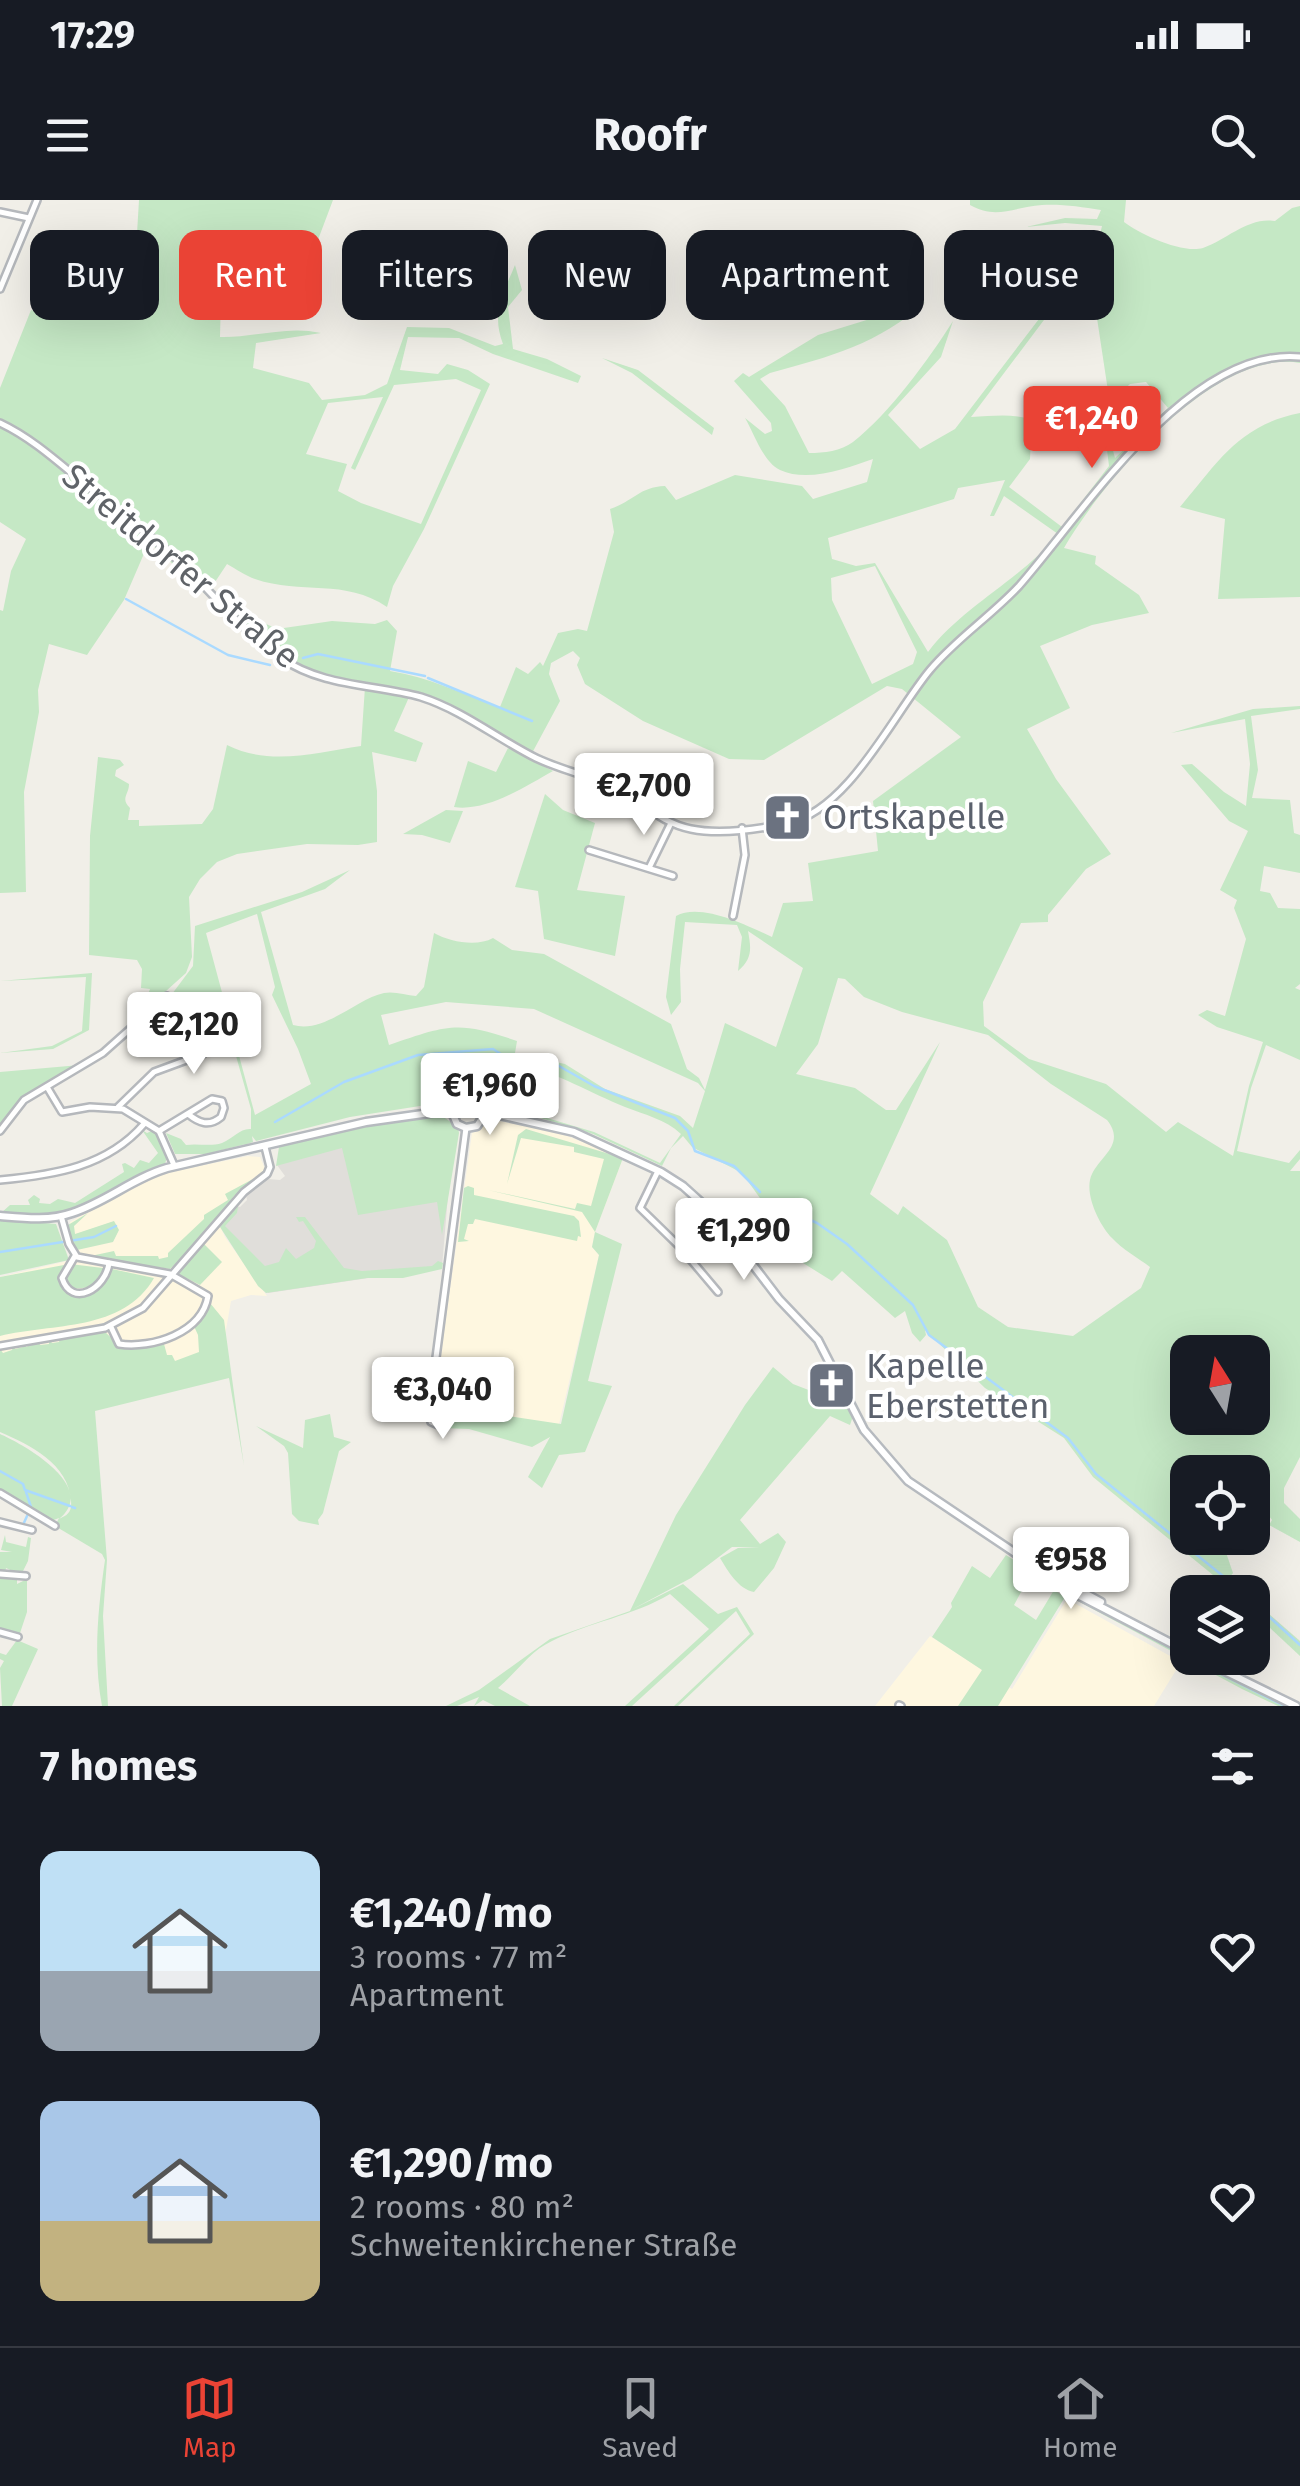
<!DOCTYPE html>
<html lang="en">
<head>
<meta charset="utf-8">
<style>
	:root { --surface:#171b24; --page:#242831; --text:#f1f3f6; --muted:#9ea1a6; --line:#363941; --accent:#ea4335 }
	body { margin:0; font-family:"Fira Sans",sans-serif; background:var(--page); color:var(--text); height:100vh; display:flex; flex-direction:column; font-size:38px; white-space:nowrap }
	* { box-sizing:border-box; margin:0 }
	p { font-size:32px; color:var(--muted) }
	.icon { flex:none; width:55px; height:55px; fill:none; stroke:currentColor; stroke-width:2; stroke-linecap:round; stroke-linejoin:round }
	.map { position:relative; height:1506px; overflow:hidden }
	.side { display:flex; flex-direction:column; background:var(--surface); flex:1 }
	.side>* { flex:none }
	.banner { position:absolute; left:30px; top:30px; width:1240px; height:90px; display:flex; gap:20px }
	.needle { width:65px; rotate:349deg }
	.tools { position:absolute; left:1170px; top:1135px; display:grid; gap:20px }
	.tools a { display:grid; place-items:center; width:100px; height:100px; border-radius:20px; background:var(--surface); box-shadow:0 10px 40px #0002; font-size:50px }
	.price { position:absolute; translate:-50% -85px; padding:0 22px; border-radius:10px; background:#fff; color:#222; font-size:32px; line-height:65px; filter:drop-shadow(0 2px 5px #0008) }
	.price::after { content:''; position:absolute; left:50%; top:60px; width:30px; height:22px; margin-left:-15px; background:inherit; clip-path:polygon(0 0,100% 0,50% 100%) }
	.price.on { background:var(--accent); color:#fff }
	ul { padding:0; list-style:none }
	li { display:flex; align-items:center; gap:30px; height:250px; padding:0 40px }
	li span { display:grid; place-items:center; flex:none; width:280px; height:200px; border-radius:20px; color:#555 }
	li>.icon { margin-inline-start:auto }
	span .icon { width:120px; height:120px; fill:#fffc; stroke-width:1 }
	li b { font-size:42px }
	h2 { display:flex; justify-content:space-between; align-items:center; height:120px; padding:0 40px; font-size:42px }
	.tag { padding:0 35px; border-radius:20px; background:var(--surface); box-shadow:0 10px 40px #0002; font-size:35px; line-height:90px }
	.tag.on { background:var(--accent); color:#fff }
	.status { display:flex; justify-content:space-between; align-items:center; height:70px; padding:0 50px; background:var(--surface); direction:ltr }
	.status svg { height:28px; fill:currentColor }
	header { display:flex; justify-content:space-between; align-items:center; height:130px; padding:0 40px; background:var(--surface); font-size:45px; font-weight:700 }
	.menu { display:flex; justify-content:space-around; align-items:center; height:140px; border-top:2px solid var(--line); background:var(--surface); font-size:28px; color:var(--muted) }
	.menu a { display:grid; justify-items:center; gap:5px }
	.menu .on { color:var(--accent) }
	.map>svg:first-child { display:block }
	.commercial { fill:#fef7e0 }
	.industrial { fill:#e0deda }
	.green { fill:#c5e8c5; fill-rule:evenodd }
	.lines { fill:none; stroke-linecap:round; stroke-linejoin:round }
	.stream { stroke:#aadaff; stroke-width:2.5 }
	.street-casing { stroke:#b5b8bc; stroke-width:10 }
	.secondary-casing { stroke:#b6babf; stroke-width:11 }
	.street { stroke:#fff; stroke-width:5 }
	.secondary { stroke:#fff; stroke-width:6 }
	.labels { text-anchor:middle; dominant-baseline:central; stroke-width:8; stroke-linejoin:round; paint-order:stroke }
	.street-label { font-size:35px; fill:#5f6368; stroke:#fff }
	.worship-label { font-size:35px; fill:#5b616d; stroke:#fff; text-anchor:start }
</style>
</head>
<body>
<div class="status"><b>17:29</b><svg viewBox="0 0 49 12"><path d="M0 12V9h3v3zM5 12V6h3v6zM10 12V3h3v9zM15 12V0h3v12zM26 1h20v11H26zM47 4h2v5h-2z"/></svg></div>
<header><svg class="icon" aria-label="menu" viewBox="0 0 24 24"><path d="M4 6h16M4 12h16M4 18h16"/></svg>Roofr<svg class="icon" aria-label="search" viewBox="0 0 24 24"><circle cx="10" cy="10" r="6"/><path d="M15 15l6 6"/></svg></header>
<div class="map">
<svg width="1300" height="1506" viewBox="0 0 1300 1506">
	<rect width="100%" height="100%" fill="#f1efe8"/>
	<g class="commercial">
		<path d="M492 920 552 930 623 958 595 1032 592 1047 599 1055 557 1233 438 1203 436 1189 472 933Z"/>
		<path d="M248 956 260 957 265 969 216 1018 225 1037 267 1096 251 1095 231 1101 222 1153 0 1192V1077L84 1057 72 1043 70 1022 151 976Z"/>
		<path d="M1067 1399 1181 1462 1154 1506H875L930 1436 1012 1489Z"/>
	</g>
	<path class="industrial" d="M453 935 442 1067 268 1093 221 1025 237 1006 240 1007 247 1000 246 995 253 988 268 979 280 980 285 976 277 965 281 953Z"/>
	<g class="green">
		<path d="M139 0H333L316 45H291V33L239 60 216 66 213 76 221 95 220 137C254 138 287 125 321 133L256 143 253 168 309 183 322 200 365 195 387 184 407 127 449 128 495 146 503 144C491 113 503 94 515 65L522 90 508 107 513 149 547 159 581 176 578 183 493 154 459 138 408 137 400 170 438 174 447 164 468 170 490 184 424 329 393 386 387 407C345 378 301 395 255 379 246 376 236 369 227 364L211 388 238 415H247L277 429 332 421 375 424 387 420 397 431 390 471C428 477 463 494 500 507L516 467 528 474 540 462 543 466 558 433 578 429 587 431 614 332 610 309C634 301 639 287 665 286L676 300 735 275 802 286 813 299 867 282 873 259C847 268 808 283 780 270 763 262 754 233 745 218L765 234 772 231 771 223 734 181 743 173 749 177 818 135 925 102C879 144 829 157 770 173L760 179 785 206 809 253C824 253 841 251 853 242 889 214 929 159 953 121L941 157 888 215 920 249 955 229 1081 64 1094 59 1102 26 1065 23 1026 27 1065 18 1097 19 1101 10C1081 7 1063 4 1042 5 1014 7 996 20 970 5V0H1126L1124 22C1140 34 1182 54 1203 48 1228 39 1248 17 1275 21L1292 8 1300 6V163C1214 148 1103 281 1064 348L1096 356 1095 364 1139 395 1149 413 1092 425 1040 446 1070 508 1027 529 1056 579 1111 654 1086 669 1048 715V722L1021 723 983 802 984 826 1029 859 1106 884 1166 932 1178 922 1233 956 1249 886 1263 842 1217 827 1198 815 1207 810 1225 816 1246 739 1234 708 1237 700 1220 690 1248 631 1229 621 1181 565 1192 564 1224 592 1246 606 1250 564 1245 519 1171 533 1253 509 1300 506V509L1251 516 1258 570 1252 598 1290 600 1294 633 1300 635V673L1264 666 1260 691 1270 693 1278 708 1300 709V784L1295 788 1300 790V860L1266 845 1251 888 1237 951 1289 963 1300 950V959L1290 971H1300V1257L1284 1288V1303L1300 1319V1342L1269 1325 1272 1320 1269 1316 1256 1314 1253 1319 1252 1272H1188V1338H1221L1233 1373 1224 1384 1093 1277 1064 1238 985 1188 925 1130 926 1135 920 1142 912 1133 905 1111 895 1118 842 1071 832 1081 795 1058 763 1020 770 1012 742 973 692 947 683 936 671 948 662 966 593 934 498 905 483 891 473 886 457 889 439 903 350 917 256 941 252 936 253 942 247 944 252 945 235 949 246 944 206 954H175L166 933 181 939 186 945C198 943 210 947 222 943 234 938 240 928 251 929V909L223 810 196 793 173 797 172 794 193 766 195 726 302 692 350 670 325 689 261 712 293 825C324 834 356 799 384 793 394 791 406 795 416 796L424 787 434 733C450 742 477 747 493 738L512 750 544 754 671 824 687 869 699 878 705 890 725 823 776 847 803 768 748 731C751 748 753 758 738 771L742 737 737 725 685 722 680 769 681 802 671 815 666 797 676 716C701 702 748 726 772 737L783 703 813 701 808 663 878 651 873 601 961 537 902 489 887 486 764 560 729 559 643 521 585 484 577 465 580 458 573 451 551 463 549 474 560 501 531 555 436 502 410 495 394 531 423 543 416 562 372 552 377 591V642L358 645 307 644 237 654 217 662 200 679 189 697 192 757 186 773 136 818 135 806 141 794H148L150 789 141 788 142 769 137 760 89 755 90 636 98 557 120 560 124 565 116 570 115 576 129 584C129 595 120 598 130 608L128 620H139V626L202 624 213 609 227 545C271 567 317 552 361 546L365 487 322 479 275 459 149 342 124 400 87 455 49 444 38 490 39 512 24 592 26 692 0 693V410L3 411 11 371 26 339 0 322V188L31 110 50 115 134 84ZM1083 68 1095 105 1108 191 1089 212 1104 225 1109 266 1062 327 1009 287 1030 259 1031 239 1042 224C1017 212 997 216 971 217ZM456 179 481 190 421 324 361 303 338 291 347 264 306 254 328 203 383 197 351 268 355 270 394 185ZM1146 182 1168 208 1115 258 1102 210 1130 184ZM1005 280 990 316H994L1004 296 1058 334C1021 380 964 405 928 452L875 363 856 366 832 359 828 338 954 299 958 288ZM875 366 917 452 913 464 872 484 832 400 831 378ZM257 714 275 787 272 795 298 849 311 884 255 915 206 733ZM838 778 845 779 864 797 902 812 988 835 1051 884 1107 920C1126 944 1101 955 1092 974 1083 992 1099 1025 1112 1038 1122 1049 1138 1058 1150 1067L1141 1088 1073 1136 1008 1127 978 1107 947 1040 903 1006 898 1015 870 994 940 842 896 910H886L855 888 796 874 818 844ZM446 802 534 809 698 883 705 891 693 928 680 916 605 889 565 864 515 853 517 841C458 820 447 825 389 845L381 815ZM522 866C559 873 590 893 625 907 645 915 665 919 681 934L660 963 594 932 510 907ZM1188 1152H1252V1218H1188Z"/>
		<path d="M602 158 638 170 714 228 712 235 632 173Z"/>
		<path d="M1300 213V397L1218 399 1225 319 1180 307C1218 262 1239 225 1300 213Z"/>
		<path d="M508 548 553 571C526 586 487 612 454 607L468 561 496 572Z"/>
		<path d="M545 594 563 610 595 623 577 690 625 696 615 756 544 739 538 691 515 687Z"/>
		<path d="M446 610 463 611 450 643 422 635 403 634Z"/>
		<path d="M92 773 89 830 53 849 0 853 52 846 82 831 86 777 0 781Z"/>
		<path d="M80 865 28 894 0 926V872Z"/>
		<path d="M442 916 458 927 459 933 442 1035 437 1002 358 1015 342 948 276 966 279 947 372 924Z"/>
		<path d="M526 929 623 958 595 1032 622 1044 588 1181 612 1186 585 1252 559 1255 542 1288 528 1277 550 1237 532 1247 469 1229 441 1228 448 1218 438 1203 436 1189H442V1193L455 1196 458 1192 465 1202 475 1205 476 1211 561 1224 599 1055 592 1047 595 1032 582 1012 488 990 575 1009 577 1003 591 1006 604 959 574 952V947L521 938 507 984 518 935Z"/>
		<path d="M142 930 147 933 154 930 166 950 165 954 168 953 165 964 68 1012 37 1015 0 1014 10 1005H30L28 1000 34 995 40 999 39 1003 50 1004 58 999 75 1003 124 972 122 964 125 963 134 968 140 960 149 963 158 953Z"/>
		<path d="M253 979 234 996 199 1041 170 1069 86 1057 114 1051 116 1056H158L159 1059 168 1057V1053L204 1019V1015L228 1000 225 994Z"/>
		<path d="M468 986 474 988V995L574 1016 579 1021 581 1037 578 1036 577 1041 475 1019 473 1024H468L464 1039 469 1041 458 1042 464 988Z"/>
		<path d="M238 1006 237 1013 225 1026 265 1066 279 1062 286 1048 296 1059 314 1048 316 1041 303 1021 299 1022 296 1017H305L344 1068 362 1071 432 1066 438 1061 443 1063 442 1069 403 1078H367L266 1093 258 1086 220 1027Z"/>
		<path d="M88 1013 74 1026 75 1034 114 1021 119 1030 113 1042 77 1050 72 1043 68 1025Z"/>
		<path d="M0 1019 56 1024 69 1060 0 1075Z"/>
		<path d="M204 1044 222 1062 200 1085 180 1075 178 1070Z"/>
		<path d="M70 1064 103 1068V1078L92 1087 72 1089 64 1078Z"/>
		<path d="M64 1065 60 1080C74 1106 102 1090 112 1069L154 1078C123 1132 53 1123 0 1136V1077Z"/>
		<path d="M210 1103 224 1120 244 1266 229 1178 95 1211 107 1360 103 1416 108 1506H102C93 1458 98 1408 105 1360L102 1354 55 1326 59 1318 51 1321 0 1291V1234C25 1245 99 1287 59 1319 68 1315 72 1312 71 1301 69 1264 30 1245 0 1232V1149L3 1153 12 1150 14 1145 15 1149 23 1147 25 1143 26 1147 39 1141 40 1145 49 1144V1139L52 1143 59 1142 60 1138 104 1131 122 1148 164 1144 167 1155H172L175 1161 199 1152 198 1135 193 1124Z"/>
		<path d="M773 1167 793 1184 845 1204 853 1216 850 1225 830 1216 740 1320 760 1344 778 1333 786 1342 774 1368 754 1392C738 1389 728 1371 720 1358L738 1348 760 1347H732L691 1378 631 1410 683 1384 718 1414 737 1407 754 1434 678 1506H674L750 1434 736 1411 632 1506H625L709 1429 670 1394C633 1416 590 1422 552 1441 530 1451 516 1473 498 1488L530 1506H495L483 1500 474 1506 479 1497 457 1506H446L479 1490 550 1439 630 1411 676 1315 745 1205Z"/>
		<path d="M330 1214 334 1237 351 1242 339 1251 323 1313 318 1320 319 1325 299 1321 292 1314 288 1253 284 1246 256 1226 303 1248 305 1220Z"/>
		<path d="M5 1335 6 1342 26 1347 28 1337 31 1338 28 1361 21 1375 6 1368 5 1373H0V1352H12L1 1350Z"/>
		<path d="M1006 1355 1032 1372 1014 1405 1036 1420 1054 1390 1065 1397 998 1506H958L982 1470 932 1437 952 1407 951 1403 972 1366 990 1378Z"/>
		<path d="M0 1377 17 1379V1384L27 1379V1412L19 1436 0 1430Z"/>
		<path d="M1078 1396 1188 1458 1290 1506H1278L1242 1489 1076 1400Z"/>
		<path d="M1252 1399 1300 1441V1456L1253 1412Z"/>
		<path d="M17 1440 38 1449 12 1506H2L0 1468 4 1461 0 1459V1453L6 1455Z"/>
	</g>
	<g class="lines">
		<g class="stream">
			<path d="M126 399 228 455 270 465"/>
			<path d="M303 458 318 454 425 476"/>
			<path d="M428 478 532 521"/>
			<path d="M275 922 344 882 418 855 493 849 504 856 545 858 594 886 675 918 688 931 695 951 734 966 760 992"/>
			<path d="M775 1004 817 1023 847 1044 913 1105 929 1135 1068 1238 1096 1274 1228 1380"/>
			<path d="M0 1052 94 1037 116 1026"/>
			<path d="M93 1128 109 1123"/>
			<path d="M0 1143 85 1129"/>
			<path d="M0 1271 23 1284 25 1290 70 1306"/>
			<path d="M72 1307 75 1308"/>
			<path d="M17 1329 23 1325 31 1307 26 1292"/>
			<path d="M1049 1379 1071 1394"/>
			<path d="M1231 1382 1243 1392"/>
			<path d="M1078 1399 1188 1457"/>
			<path d="M1252 1401 1300 1445"/>
			<path d="M1189 1458 1285 1506"/>
		</g>
		<defs>
			<g id="street">
				<path d="M0 12 29 18"/>
				<path d="M0 89 37 0"/>
				<path d="M0 223C32 238 59 263 86 285 120 312 155 338 186 368 217 398 245 434 281 458 323 487 373 484 421 497 462 510 498 539 536 558 563 571 593 576 620 591 643 604 664 624 691 629 720 635 760 629 788 623 849 610 894 513 930 470 956 439 991 416 1019 386 1084 312 1189 146 1300 157"/>
				<path d="M589 650 673 676"/>
				<path d="M649 668 671 623"/>
				<path d="M733 716 745 655 742 628"/>
				<path d="M47 887 62 912 90 907 123 909 159 931 174 965"/>
				<path d="M118 907 154 872 203 854 197 823"/>
				<path d="M0 931 24 900 103 853 167 796"/>
				<path d="M159 931 212 899 222 901 224 908 221 917C209 927 199 923 188 914"/>
				<path d="M658 971 640 1008 680 1047 718 1092"/>
				<path d="M0 980C54 975 107 967 144 924"/>
				<path d="M61 1016 69 1044 77 1057 170 1074 208 1096C202 1133 152 1149 119 1144L111 1127"/>
				<path d="M75 1056 62 1078C72 1109 106 1088 109 1063"/>
				<path d="M0 1146 105 1128 143 1108 244 992 267 974 270 967 265 947"/>
				<path d="M431 1198 443 1215 438 1225 431 1222 429 1211 466 928"/>
				<path d="M0 1293 55 1326"/>
				<path d="M0 1322 32 1330"/>
				<path d="M0 1374 26 1376"/>
				<path d="M0 1432 18 1437"/>
				<path d="M899 1505 901 1506"/>
			</g>
			<g id="secondary">
				<path d="M451 910 459 896 470 893 484 901 486 912"/>
				<path d="M451 910 457 924 466 928 477 926 486 912"/>
				<path d="M486 912 574 932 661 972 683 986 714 1014 779 1099 818 1140 864 1230 908 1281 1076 1394 1188 1452"/>
				<path d="M0 1016C24 1018 49 1021 72 1013 106 1002 133 978 167 968L366 922 451 910"/>
				<path d="M1064 1382 1101 1402"/>
				<path d="M1198 1458 1296 1506"/>
			</g>
		</defs>
		<use href="#street" class="street-casing"/>
		<use href="#secondary" class="secondary-casing"/>
		<use href="#street" class="street"/>
		<use href="#secondary" class="secondary"/>
	</g>
	<defs>
		<symbol id="church-square" viewBox="-11 -11 22 22"><rect x="-9" y="-9" width="18" height="18" rx="4" fill="#6b7280" stroke="#fff"/><path d="M-1.2-6h2.4v3.5h3.3v2.4h-3.3V6h-2.4V-.1h-3.3v-2.4h3.3Z" fill="#fff"/></symbol>
	</defs>
	<g fill-rule="evenodd">
		<use href="#church-square" x="760" y="590" width="55" height="55"/>
		<use href="#church-square" x="804" y="1158" width="55" height="55"/>
	</g>
	<g class="labels">
		<g class="street-label">
			<text transform="translate(181 366) rotate(40)">Streitdorfer Straße</text>
		</g>
		<g class="worship-label">
			<text x="823" y="617">Ortskapelle</text>
			<text x="866" y="1166">Kapelle<tspan x="866" dy="40">Eberstetten</tspan></text>
		</g>
	</g>
</svg>
<div class="tools">
<a><svg class="needle" viewBox="-14 -14 28 28"><path d="M0-13l5 13h-10z" fill="#e53935"/><path d="M0 13l5-13h-10z" fill="#9ea1a6"/></svg></a>
<a><svg class="icon" aria-label="locate" viewBox="0 0 24 24"><circle cx="12" cy="12" r="6"/><path d="M12 2v4M12 18v4M2 12h4M18 12h4"/></svg></a>
<a><svg class="icon" aria-label="layers" viewBox="0 0 24 24"><path d="M12 4l9 5-9 5-9-5zM3 14l9 5 9-5"/></svg></a>
</div>
<b class="price on" style="left:1092px;top:271px">€1,240</b>
<b class="price" style="left:644px;top:638px">€2,700</b>
<b class="price" style="left:194px;top:877px">€2,120</b>
<b class="price" style="left:490px;top:938px">€1,960</b>
<b class="price" style="left:744px;top:1083px">€1,290</b>
<b class="price" style="left:443px;top:1242px">€3,040</b>
<b class="price" style="left:1071px;top:1412px">€958</b>
<div class="banner">
<a class="tag">Buy</a>
<a class="tag on">Rent</a>
<a class="tag">Filters</a>
<a class="tag">New</a>
<a class="tag">Apartment</a>
<a class="tag">House</a>
</div>
</div>
<section class="side">
<h2>7 homes<svg class="icon" aria-label="filters" viewBox="0 0 24 24"><path d="M4 7h16M4 17h16"/><circle cx="9" cy="7" r="2"/><circle cx="15" cy="17" r="2"/></svg></h2>
<ul>
<li><span style="background:linear-gradient(#bfe0f5 60%,#9aa5b1 0)"><svg class="icon" aria-label="home" viewBox="0 0 24 24"><path d="M3 11l9-7 9 7M6 9v11h12V9"/></svg></span><div><b>€1,240/mo</b><p>3 rooms · 77 m²</p><p>Apartment</p></div><svg class="icon" aria-label="heart" viewBox="0 0 24 24"><path d="M12 20l-8-8c-3-5 5-10 8-4 3-6 11-1 8 4z"/></svg></li>
<li><span style="background:linear-gradient(#a9c7e8 60%,#c2b280 0)"><svg class="icon" aria-label="home" viewBox="0 0 24 24"><path d="M3 11l9-7 9 7M6 9v11h12V9"/></svg></span><div><b>€1,290/mo</b><p>2 rooms · 80 m²</p><p>Schweitenkirchener Straße</p></div><svg class="icon" aria-label="heart" viewBox="0 0 24 24"><path d="M12 20l-8-8c-3-5 5-10 8-4 3-6 11-1 8 4z"/></svg></li>
</ul>
</section>
<nav class="menu">
<a class="on"><svg class="icon" aria-label="map" viewBox="0 0 24 24"><path d="M3 6l6-2 6 2 6-2v14l-6 2-6-2-6 2zM9 4v14M15 6v14"/></svg>Map</a>
<a><svg class="icon" aria-label="saved" viewBox="0 0 24 24"><path d="M7 4h10v16l-5-4-5 4z"/></svg>Saved</a>
<a><svg class="icon" aria-label="home" viewBox="0 0 24 24"><path d="M3 11l9-7 9 7M6 9v11h12V9"/></svg>Home</a>
</nav>
</body>
</html>
